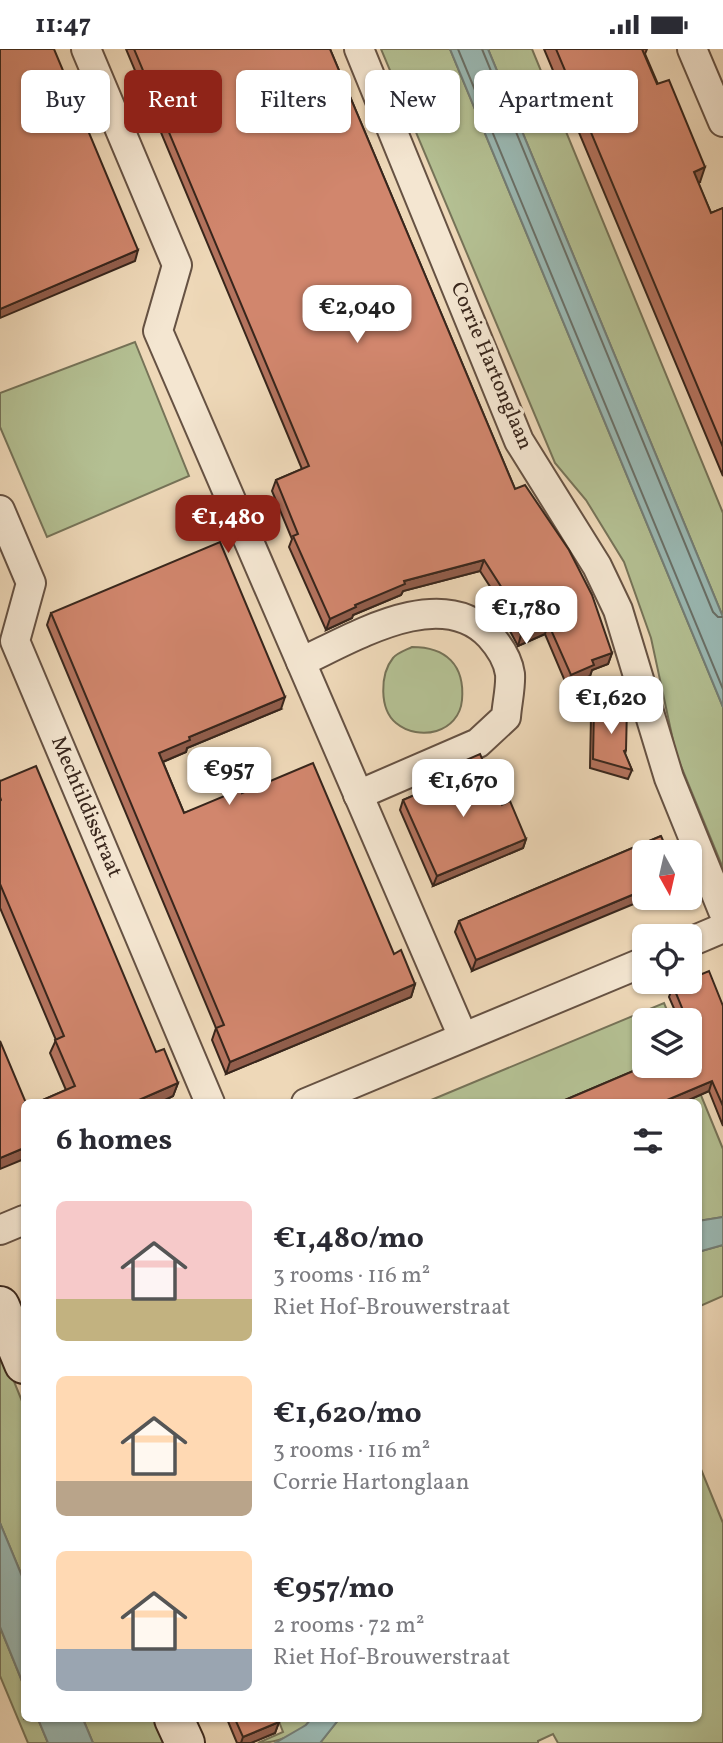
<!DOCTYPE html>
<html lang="en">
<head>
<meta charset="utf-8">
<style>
	:root { --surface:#fff; --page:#f7f7f7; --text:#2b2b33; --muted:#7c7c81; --accent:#8f2418 }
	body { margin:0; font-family:Vollkorn,serif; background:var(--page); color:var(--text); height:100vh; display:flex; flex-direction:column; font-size:26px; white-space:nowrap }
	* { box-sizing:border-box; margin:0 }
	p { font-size:23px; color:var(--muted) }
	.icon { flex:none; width:38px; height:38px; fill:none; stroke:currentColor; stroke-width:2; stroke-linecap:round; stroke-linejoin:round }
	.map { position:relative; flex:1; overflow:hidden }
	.details { position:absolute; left:21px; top:1050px; width:681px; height:623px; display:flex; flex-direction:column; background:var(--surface); border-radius:10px; box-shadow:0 2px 5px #0004 }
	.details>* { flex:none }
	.hud { position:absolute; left:21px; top:21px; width:682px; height:63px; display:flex; gap:14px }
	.needle { width:46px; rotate:172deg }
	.tools { position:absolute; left:632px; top:791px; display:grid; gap:14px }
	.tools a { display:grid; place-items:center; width:70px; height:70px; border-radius:10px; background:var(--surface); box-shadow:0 2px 5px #0004; font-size:35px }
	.price { position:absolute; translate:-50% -60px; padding:0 16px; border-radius:14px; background:#fff; color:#222; font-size:23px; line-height:46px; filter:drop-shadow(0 2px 4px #0008) }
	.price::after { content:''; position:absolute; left:50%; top:42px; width:21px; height:16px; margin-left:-10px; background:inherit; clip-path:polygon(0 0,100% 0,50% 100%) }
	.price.selected { background:var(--accent); color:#fff }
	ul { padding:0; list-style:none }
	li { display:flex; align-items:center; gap:21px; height:175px; padding:0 35px }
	li span { display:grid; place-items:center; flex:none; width:196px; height:140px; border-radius:10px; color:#555 }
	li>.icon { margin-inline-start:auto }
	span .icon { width:84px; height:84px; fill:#fffc; stroke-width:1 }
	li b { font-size:30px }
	h2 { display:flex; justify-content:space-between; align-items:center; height:84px; padding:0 35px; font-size:30px }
	.pill { padding:0 24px; border-radius:10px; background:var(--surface); box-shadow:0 2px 5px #0004; font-size:24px; line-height:63px }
	.pill.selected { background:var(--accent); color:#fff }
	.status { display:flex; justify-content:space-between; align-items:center; height:49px; padding:0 35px; background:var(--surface); direction:ltr }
	.status svg { height:19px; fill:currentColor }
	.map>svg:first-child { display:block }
	.green { fill:#b4c093; stroke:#767358; stroke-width:2 }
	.water { fill:#9ab9b4; stroke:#737e77; stroke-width:2 }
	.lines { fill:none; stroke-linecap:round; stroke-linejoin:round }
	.shore { stroke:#697068; stroke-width:2 }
	.street-casing { stroke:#665243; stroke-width:32 }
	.secondary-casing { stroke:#38261c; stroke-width:42 }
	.street { stroke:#f4e6d1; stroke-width:28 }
	.secondary { stroke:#f4e6d1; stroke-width:38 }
	.wall { fill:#b4735e; stroke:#38261c; stroke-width:2 }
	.shaded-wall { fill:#925e4c; stroke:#38261c; stroke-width:2 }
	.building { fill:#d1866d; stroke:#38261c; stroke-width:2 }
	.labels { text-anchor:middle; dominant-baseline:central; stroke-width:7; stroke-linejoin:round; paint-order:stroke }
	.street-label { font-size:21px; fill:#38261c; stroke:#f4e6d1 }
</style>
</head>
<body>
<div class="status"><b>11:47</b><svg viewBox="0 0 49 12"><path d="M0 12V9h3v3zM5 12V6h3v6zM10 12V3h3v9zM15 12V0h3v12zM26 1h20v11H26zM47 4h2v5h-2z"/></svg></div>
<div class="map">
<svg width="723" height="1694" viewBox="0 0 723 1694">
	<rect width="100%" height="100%" fill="#eed8b8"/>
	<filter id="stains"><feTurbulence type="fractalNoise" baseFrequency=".00286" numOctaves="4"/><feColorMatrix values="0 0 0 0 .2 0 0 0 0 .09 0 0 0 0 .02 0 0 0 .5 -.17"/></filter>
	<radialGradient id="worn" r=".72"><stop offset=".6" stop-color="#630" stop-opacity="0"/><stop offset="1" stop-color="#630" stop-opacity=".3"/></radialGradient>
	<g class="green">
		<path d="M381 0H450L723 658V819L676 705 651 589 624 513 586 451 555 414Z"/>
		<path d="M488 0H532L723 464V568Z"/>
		<path d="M135 293 189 427 47 488 0 378V344Z"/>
		<path d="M412 598C446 598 465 616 462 651 459 684 419 693 396 674 379 660 380 625 393 609 397 604 406 601 412 598Z"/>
		<path d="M664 954 671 971H644V1017H689L723 1100V1168L698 1172V1054H424Z"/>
		<path d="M723 1196V1247L698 1258V1203Z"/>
		<path d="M0 1298 24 1357V1532L0 1474Z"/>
		<path d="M698 1413 723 1474V1694H558L553 1685 538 1692V1694H320L339 1670H698Z"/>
		<path d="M0 1578 24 1637V1670H38L48 1694H28L0 1627Z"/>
		<path d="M83 1670H155L165 1694H93Z"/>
		<path d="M278 1670H311C300 1686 276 1694 258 1694L283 1683Z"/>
	</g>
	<g class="water">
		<path d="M450 0H488L723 568V658Z"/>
		<path d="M723 1168V1196L698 1203V1172Z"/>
		<path d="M0 1474 24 1532V1637L0 1578Z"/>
		<path d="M38 1670H83L93 1694H48Z"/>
		<path d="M311 1670H339L320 1694H275L306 1676Z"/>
	</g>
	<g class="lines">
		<g class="shore">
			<path d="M458 0 723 640"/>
			<path d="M482 0 713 563 718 568H723"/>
		</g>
		<defs>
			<g id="street">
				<path d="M86 0 177 216 158 282 463 988"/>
				<path d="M359 0 519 392 597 517 618 561 669 729 723 862"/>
				<path d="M692 0 723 73"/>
				<path d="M0 461 31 534 15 592 210 1054"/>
				<path d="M301 613C353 589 441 534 490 587 499 597 508 611 510 625 511 638 507 654 506 668L478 694 358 746"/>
				<path d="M690 893 723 879"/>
				<path d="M306 1054 644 913"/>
				<path d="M0 1181 24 1171"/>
			</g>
			<g id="secondary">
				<path d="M0 1257 24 1315"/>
				<path d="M174 1670 185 1694"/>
			</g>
		</defs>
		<use href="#street" class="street-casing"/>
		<use href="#secondary" class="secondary-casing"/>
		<use href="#street" class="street"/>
		<use href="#secondary" class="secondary"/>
	</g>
	<g class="wall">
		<path d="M126 0H330L515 440 612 604 608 615 592 621 590 627 567 637 545 585 518 597 504 571 507 564 480 522 403 542 401 546 353 566 352 569 326 581 289 498 292 490 272 442 276 431 302 420Z"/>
		<path d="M544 0H647L645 5 700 133 698 134 711 164 723 159V427Z"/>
		<path d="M51 564 281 660 187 699 186 703 163 713 184 764 242 744 394 905 415 935 411 948 226 1025 212 991 216 979 47 576Z"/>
		<path d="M594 658 626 701 625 705 632 721 628 730 590 719 591 667Z"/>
		<path d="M457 715 502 756 526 790 523 799 433 837 400 761 403 751 455 729 453 725Z"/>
		<path d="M0 732 156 1003 178 1034 173 1047 159 1054H36L66 1041 50 1004 56 991 0 859Z"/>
		<path d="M661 787 472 922 455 883 459 872Z"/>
		<path d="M673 937 723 957V1077L709 1042 682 1054H558L690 998V971H679L669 948Z"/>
		<path d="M227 1670H277L279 1673 275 1684 251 1694H237Z"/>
	</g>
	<g class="shaded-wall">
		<path d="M705 118 700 133 688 138 694 123Z"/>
		<path d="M138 201 135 212 0 269V260Z"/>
		<path d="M484 511 480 522 403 542 401 546 353 566 352 569 326 581 330 570 355 556 404 532Z"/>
		<path d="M548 574 545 585 518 597 521 586Z"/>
		<path d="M612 604 608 615 592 621 590 627 567 637 571 626 592 611Z"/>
		<path d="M285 648 281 660 187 699 186 703 155 716 159 704 189 688Z"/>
		<path d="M526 790 523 799 433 837 437 827Z"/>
		<path d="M644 841V849H648L472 922 476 911Z"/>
		<path d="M415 935 411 948 226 1025 230 1013Z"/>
		<path d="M712 1032 709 1042 682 1054H660Z"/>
		<path d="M178 1034 173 1047 159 1054H132Z"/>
		<path d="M24 1099V1110L0 1120V1109Z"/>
		<path d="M279 1673 275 1684 251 1694H241L243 1688Z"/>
	</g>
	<g class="building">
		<path d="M0 0H54L138 201 0 260Z"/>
		<path d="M134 0H330L515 440 525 436 569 501 592 546 612 604 592 611 594 616 571 626 548 574 521 586 508 560 514 558 484 511 404 532 405 535 355 556 356 558 330 570 293 487 298 485 276 431 309 417Z"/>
		<path d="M556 0H642L657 35 669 31 705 118 694 123 711 164 723 159V398Z"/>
		<path d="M220 493 285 648 189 688 190 691 159 704 184 764 241 740 242 744 313 714 394 905 401 901 415 935 230 1013 216 979 224 976 51 564Z"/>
		<path d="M594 658H627L626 701 624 702 632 721 593 710Z"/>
		<path d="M480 705 502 756 510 752 526 790 437 827 403 751 461 726 457 715Z"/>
		<path d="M36 717 156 1003 164 1000 178 1034 132 1054H36L75 1037 55 991 64 987 0 835V752L1 751 0 748V732Z"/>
		<path d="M661 787 668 803H644V841L476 911 459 872Z"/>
		<path d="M709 922 723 957V1057L712 1032 660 1054H558L645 1017H690V998L697 995 690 977V971H687L673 937 683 933H690V930Z"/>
		<path d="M0 992 26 1054H24V1099L0 1109Z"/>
		<path d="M235 1670H277L279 1673 243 1688Z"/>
	</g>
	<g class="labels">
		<g class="street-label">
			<text transform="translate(491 317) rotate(67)">Corrie Hartonglaan</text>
			<text transform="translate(86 758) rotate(67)">Mechtildisstraat</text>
		</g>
	</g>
	<rect width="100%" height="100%" filter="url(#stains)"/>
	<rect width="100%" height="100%" fill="url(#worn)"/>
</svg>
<div class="tools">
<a><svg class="needle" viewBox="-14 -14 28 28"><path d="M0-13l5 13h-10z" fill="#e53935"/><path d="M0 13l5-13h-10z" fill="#7c7c81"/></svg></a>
<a><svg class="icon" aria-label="locate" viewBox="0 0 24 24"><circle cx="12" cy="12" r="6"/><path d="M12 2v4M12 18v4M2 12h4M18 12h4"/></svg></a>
<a><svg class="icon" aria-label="layers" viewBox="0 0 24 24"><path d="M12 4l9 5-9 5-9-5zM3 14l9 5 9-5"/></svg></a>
</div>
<b class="price" style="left:357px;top:296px">€2,040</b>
<b class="price selected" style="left:228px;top:506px">€1,480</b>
<b class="price" style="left:526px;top:597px">€1,780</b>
<b class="price" style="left:611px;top:687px">€1,620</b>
<b class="price" style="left:229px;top:758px">€957</b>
<b class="price" style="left:463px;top:770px">€1,670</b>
<div class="hud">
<a class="pill">Buy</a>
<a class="pill selected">Rent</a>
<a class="pill">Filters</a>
<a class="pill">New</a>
<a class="pill">Apartment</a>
</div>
<section class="details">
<h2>6 homes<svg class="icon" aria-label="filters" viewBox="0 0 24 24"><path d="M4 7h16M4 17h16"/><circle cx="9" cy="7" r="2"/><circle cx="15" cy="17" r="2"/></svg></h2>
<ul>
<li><span style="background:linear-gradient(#f6c9c9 70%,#c2b280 0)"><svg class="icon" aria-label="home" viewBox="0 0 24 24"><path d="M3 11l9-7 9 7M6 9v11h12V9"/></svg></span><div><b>€1,480/mo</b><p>3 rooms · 116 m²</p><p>Riet Hof-Brouwerstraat</p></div></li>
<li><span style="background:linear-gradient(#ffd9b3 75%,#b9a48a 0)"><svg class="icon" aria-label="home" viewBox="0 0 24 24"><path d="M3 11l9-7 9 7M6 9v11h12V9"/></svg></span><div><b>€1,620/mo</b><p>3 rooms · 116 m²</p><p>Corrie Hartonglaan</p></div></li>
<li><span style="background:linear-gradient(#ffd9b3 70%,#9aa5b1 0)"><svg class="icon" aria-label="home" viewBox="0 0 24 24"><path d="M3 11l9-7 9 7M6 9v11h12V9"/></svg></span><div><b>€957/mo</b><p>2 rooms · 72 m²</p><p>Riet Hof-Brouwerstraat</p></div></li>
</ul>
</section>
</div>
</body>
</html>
